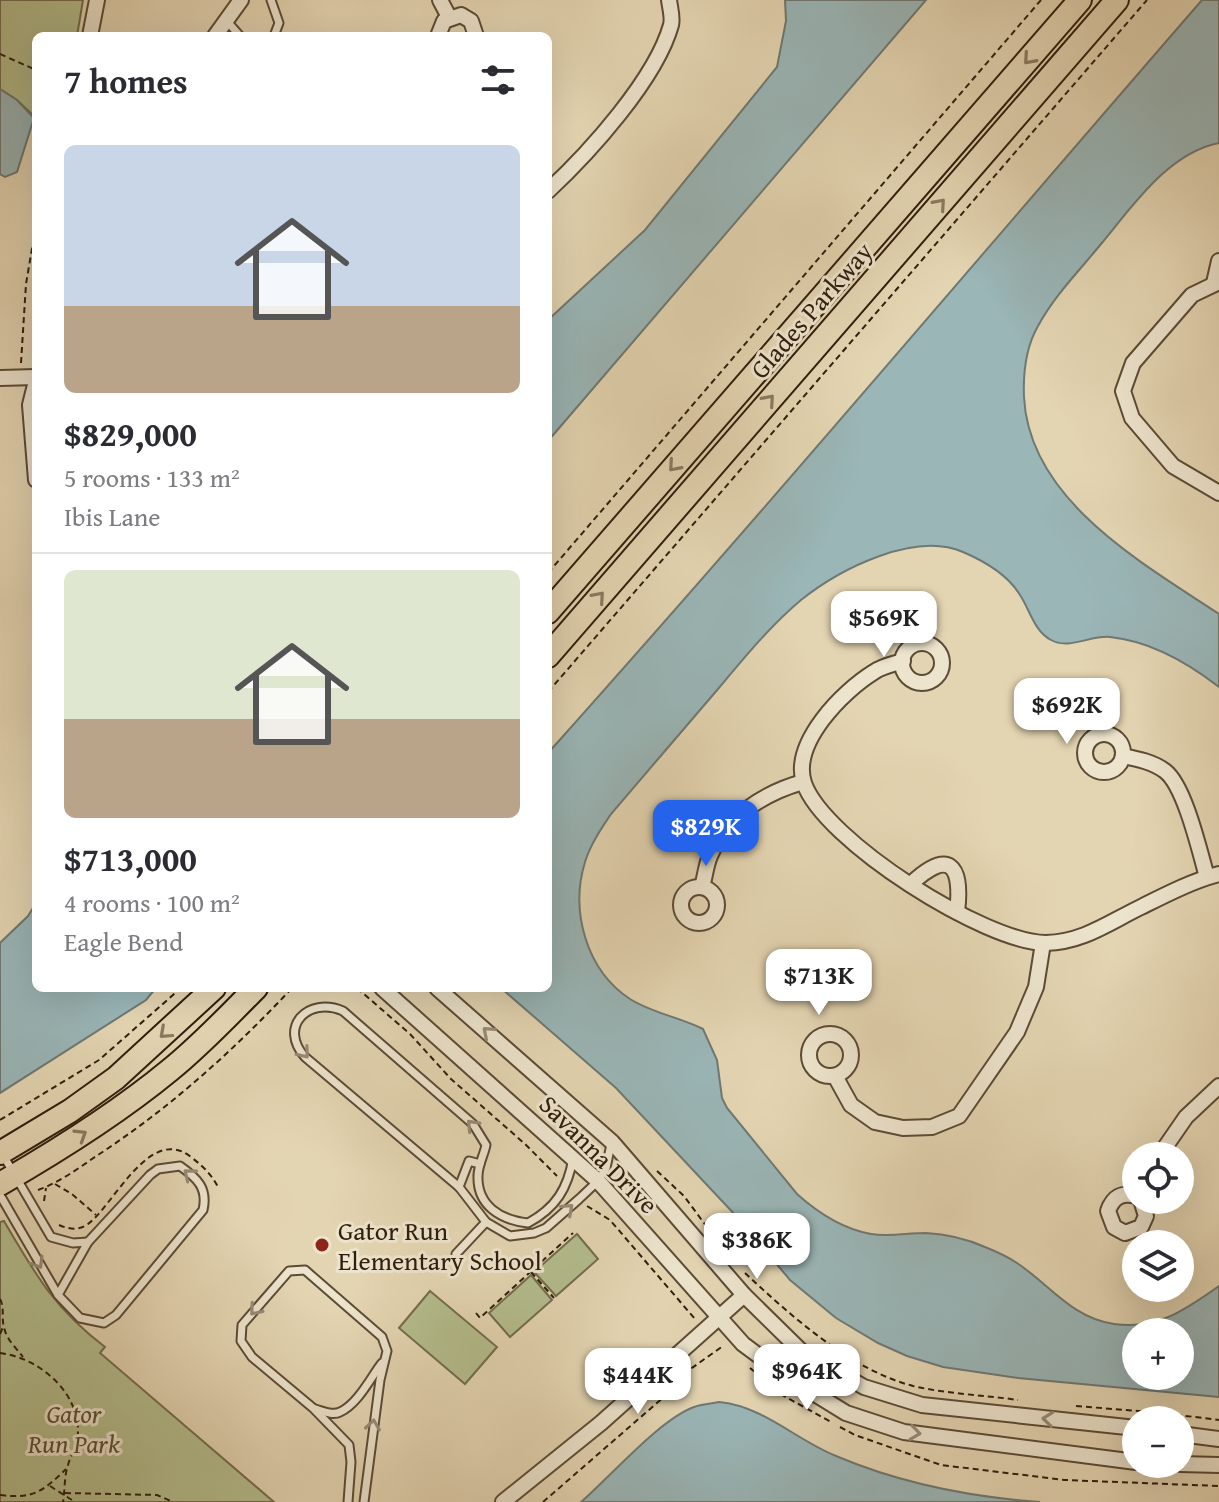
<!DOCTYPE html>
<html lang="en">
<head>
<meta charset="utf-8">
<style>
	:root { --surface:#fff; --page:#f7f7f7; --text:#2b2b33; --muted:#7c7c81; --line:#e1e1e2; --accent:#2563eb }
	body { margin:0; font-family:"Gentium Book Plus",serif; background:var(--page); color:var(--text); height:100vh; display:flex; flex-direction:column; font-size:30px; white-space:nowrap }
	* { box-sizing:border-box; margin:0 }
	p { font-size:26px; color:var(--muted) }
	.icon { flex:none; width:44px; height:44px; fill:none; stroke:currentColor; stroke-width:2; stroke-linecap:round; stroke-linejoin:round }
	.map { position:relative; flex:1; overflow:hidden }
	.sheet { position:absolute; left:32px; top:32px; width:520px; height:960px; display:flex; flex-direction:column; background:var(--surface); border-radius:12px; box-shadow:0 8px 32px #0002 }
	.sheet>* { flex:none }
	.controls { position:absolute; left:1122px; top:1142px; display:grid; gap:16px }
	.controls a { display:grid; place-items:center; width:72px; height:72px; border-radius:50%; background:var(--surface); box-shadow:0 8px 32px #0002; font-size:40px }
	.price { position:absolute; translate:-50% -68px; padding:0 18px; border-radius:16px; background:#fff; color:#222; font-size:26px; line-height:52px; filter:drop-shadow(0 2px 4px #0008) }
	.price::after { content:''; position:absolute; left:50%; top:48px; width:24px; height:18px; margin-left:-12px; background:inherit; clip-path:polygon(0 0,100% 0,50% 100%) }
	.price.on { background:var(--accent); color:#fff }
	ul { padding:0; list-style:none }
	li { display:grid; align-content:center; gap:16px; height:424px; padding:0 32px }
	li+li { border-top:2px solid var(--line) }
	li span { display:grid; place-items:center; height:248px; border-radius:12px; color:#555 }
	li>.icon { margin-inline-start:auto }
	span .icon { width:144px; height:144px; fill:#fffc; stroke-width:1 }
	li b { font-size:34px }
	h2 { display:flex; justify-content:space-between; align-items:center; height:96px; padding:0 32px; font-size:34px }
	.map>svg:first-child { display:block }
	.green { fill:#b4bd8d; stroke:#726d4d; stroke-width:2 }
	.water { fill:#9ab6b7; stroke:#6f7973; stroke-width:2; fill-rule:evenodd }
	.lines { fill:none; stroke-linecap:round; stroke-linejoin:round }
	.lane-casing { stroke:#5c4b36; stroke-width:11 }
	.street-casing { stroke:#5c4b36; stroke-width:18 }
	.primary-casing { stroke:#2f1d0d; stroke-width:26 }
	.path { stroke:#2f1d0d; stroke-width:2; stroke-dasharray:6 4; stroke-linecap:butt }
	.lane { stroke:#ede4cd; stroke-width:7 }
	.street { stroke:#ede4cd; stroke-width:14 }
	.primary { stroke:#e4d5b2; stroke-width:22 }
	.oneway { stroke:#8a7960 }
	.oneway2 { stroke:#988a77 }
	.poi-dot { fill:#8f2418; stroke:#ede4cd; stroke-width:3 }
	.labels { text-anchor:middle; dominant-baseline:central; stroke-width:6; stroke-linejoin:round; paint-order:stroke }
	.street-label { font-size:26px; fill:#2f1d0d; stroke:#ede4cd }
	.poi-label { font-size:26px; fill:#2f1d0d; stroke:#ede4cd; text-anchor:start }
	.park-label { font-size:26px; font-style:italic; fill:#574d33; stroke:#ede4cd }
</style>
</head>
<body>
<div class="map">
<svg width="1219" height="1502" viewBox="0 0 1219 1502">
	<rect width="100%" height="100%" fill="#e4d5b2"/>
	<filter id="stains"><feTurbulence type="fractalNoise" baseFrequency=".0025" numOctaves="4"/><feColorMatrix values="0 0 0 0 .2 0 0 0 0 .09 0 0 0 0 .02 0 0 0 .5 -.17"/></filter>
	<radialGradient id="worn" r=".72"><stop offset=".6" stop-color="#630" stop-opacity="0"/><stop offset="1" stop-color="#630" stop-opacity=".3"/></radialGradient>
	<g class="green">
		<path d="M0 0H83L77 36H36V118L17 100 0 89Z"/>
		<path d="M4 1221C35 1274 54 1308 105 1347L100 1353 274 1502H0V1222Z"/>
		<path d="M577 1234 598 1259 556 1296 534 1272Z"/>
		<path d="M531 1275 552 1300 510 1337 489 1313Z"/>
		<path d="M430 1291 497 1347 465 1384 399 1328Z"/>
	</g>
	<g class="water">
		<path d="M785 0H926L548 441V320L645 230 777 67 786 21Z"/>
		<path d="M1202 0H1219V143C1168 153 1132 207 1101 244 1080 270 1054 296 1038 326 1026 347 1023 373 1024 397 1029 500 1142 563 1219 614V687C1188 663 1150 641 1110 637 1091 635 1069 650 1051 640 1034 631 1030 610 1020 595 1008 575 984 561 963 552 914 531 840 569 801 600 770 626 744 658 718 689 682 731 647 772 611 814 601 829 590 845 585 862 570 911 586 970 630 999 652 1013 679 1017 703 1029L717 1060 722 1098 727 1108 797 1194C817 1212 843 1229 871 1234 889 1237 907 1233 926 1233 945 1234 967 1239 985 1247 995 1251 1008 1257 1017 1263 1050 1285 1072 1318 1114 1324 1157 1330 1185 1310 1219 1286V1397L1018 1378 943 1367 907 1356 878 1343 836 1318 790 1280 738 1218 616 1088 501 988H548V753C770 505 984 251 1202 0ZM1136 1332H1180V1376H1136Z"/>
		<path d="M0 89 17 100 34 118 17 172 5 177 0 174Z"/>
		<path d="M36 903V988H156L146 1000 0 1093V943L28 916Z"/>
		<path d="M719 1402C763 1406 796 1440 836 1456 902 1484 970 1497 1040 1502H581C611 1476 659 1420 694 1407 702 1404 711 1404 719 1402Z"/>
	</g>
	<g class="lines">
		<defs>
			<g id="lane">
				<path d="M271 0 279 23 274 36"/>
				<path d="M226 20 240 36"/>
				<path d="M3 1155 51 1237 73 1243 88 1242"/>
				<path d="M573 1158C568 1188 556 1208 528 1223 501 1220 477 1206 478 1176 478 1165 484 1155 486 1145L473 1124 343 1011C308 996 278 1027 305 1057L459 1187 486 1222 510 1236 534 1233 546 1228 579 1199 598 1181 606 1168 611 1144"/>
				<path d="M459 1187 469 1161 480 1164"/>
				<path d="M0 1195 58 1295 80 1318 104 1323 116 1315 203 1210C208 1188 197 1178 180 1166L158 1169 150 1175 88 1242 58 1295"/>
				<path d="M456 1254 486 1222"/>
				<path d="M315 1409C323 1411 332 1416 340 1412 358 1404 371 1377 382 1363"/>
				<path d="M348 1502 351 1462 349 1445 313 1408 252 1357 241 1341 242 1325 289 1271 305 1270 382 1337 387 1351 380 1380 364 1502"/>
			</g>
			<g id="street">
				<path d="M440 0 449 17"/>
				<path d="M90 36 97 0"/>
				<path d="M215 36 241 0"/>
				<path d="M438 36 444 21 461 15 471 21 476 36"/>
				<path d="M548 191C589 153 656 79 671 25 673 18 670 8 669 0"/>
				<path d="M1219 282 1192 295 1133 363 1123 391 1132 418 1173 466 1219 493"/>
				<path d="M1214 283 1219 261"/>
				<path d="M0 378 36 377"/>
				<path d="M36 381 30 405 36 480"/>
				<circle cx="922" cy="663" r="20"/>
				<path d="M903 661C894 664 882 666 874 672 843 691 791 743 804 783 824 841 986 943 1046 943 1083 942 1108 923 1141 907 1165 895 1192 881 1219 874"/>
				<circle cx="1104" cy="753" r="19"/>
				<path d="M1123 756C1138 759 1153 762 1165 771 1185 786 1200 853 1207 877"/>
				<path d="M911 884C949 848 963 865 957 912"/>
				<path d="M702 887C705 877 706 865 710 856 727 816 764 793 803 782"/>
				<circle cx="699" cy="905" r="18"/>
				<path d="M382 988 598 1181 743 1344 786 1376 846 1413 904 1432 1136 1462"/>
				<path d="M437 988 612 1142 744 1295 802 1352 864 1387 922 1405 1136 1428"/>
				<circle cx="830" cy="1055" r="21"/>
				<path d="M835 1076 851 1105 875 1122 903 1128 932 1127 959 1116 1017 1032 1036 987 1043 943"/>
				<path d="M1159 1156 1186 1117 1219 1086"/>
				<path d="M1136 1196C1122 1192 1113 1197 1108 1211L1114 1227 1125 1233 1141 1227 1146 1216 1141 1200"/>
				<path d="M1180 1434 1219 1439"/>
				<path d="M1180 1464 1219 1465"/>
				<path d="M503 1502 601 1423 744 1295"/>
			</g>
			<g id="primary">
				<path d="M548 612 1080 0"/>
				<path d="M548 656 1117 0"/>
				<path d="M0 1153 70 1111 116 1078 214 988"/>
				<path d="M0 1184C59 1150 118 1113 170 1070 201 1045 228 1016 256 988"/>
			</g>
		</defs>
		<use href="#lane" class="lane-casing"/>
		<use href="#street" class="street-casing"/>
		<use href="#primary" class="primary-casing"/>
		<g class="path">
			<path d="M0 54 36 70"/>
			<path d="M21 363 26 284 36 225"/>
			<path d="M548 573 1041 0"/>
			<path d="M548 692 1147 0"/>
			<path d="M357 988 410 1034 451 1079 525 1144 557 1176"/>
			<path d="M0 1120 99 1060 181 988"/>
			<path d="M657 1171 684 1196 715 1238"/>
			<path d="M55 1184 72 1194 96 1215"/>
			<path d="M38 1190C61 1182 81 1166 101 1153 172 1106 234 1050 292 988"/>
			<path d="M44 1201 46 1188"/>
			<path d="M587 1206 610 1220 695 1319"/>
			<path d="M59 1225C68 1229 79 1231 88 1224 114 1205 150 1124 191 1157 204 1167 212 1175 219 1189"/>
			<path d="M531 1272 554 1298"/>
			<path d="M745 1273C791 1316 851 1370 913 1386 947 1394 984 1395 1018 1400"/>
			<path d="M0 1299C5 1309 1 1317 4 1327 6 1339 16 1348 23 1357"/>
			<path d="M476 1313 480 1318 573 1233"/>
			<path d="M0 1334 3 1327"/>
			<path d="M0 1353C41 1358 85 1396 77 1442 75 1450 70 1457 68 1465 64 1477 65 1490 63 1502"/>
			<path d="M750 1368 784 1396 831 1422"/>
			<path d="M1076 1406 1162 1413 1219 1420"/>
			<path d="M840 1427 855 1435 941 1465 1065 1480 1219 1486"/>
			<path d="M50 1486 75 1502"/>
			<path d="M65 1493 157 1495 173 1502"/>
			<path d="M0 1495C34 1499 42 1492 66 1469"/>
			<path d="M543 1502 665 1396 689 1370 723 1346"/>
		</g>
		<use href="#lane" class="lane"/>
		<use href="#street" class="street"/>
		<use href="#primary" class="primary"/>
	</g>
	<defs><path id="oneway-chevron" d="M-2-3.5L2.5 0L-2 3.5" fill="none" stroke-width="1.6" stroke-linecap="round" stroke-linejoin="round" transform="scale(2)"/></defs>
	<g class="oneway">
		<use href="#oneway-chevron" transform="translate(1029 59) rotate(131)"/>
		<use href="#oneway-chevron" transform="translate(940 204) rotate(-49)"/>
		<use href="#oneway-chevron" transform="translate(769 400) rotate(-49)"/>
		<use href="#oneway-chevron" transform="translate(674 466) rotate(131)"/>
		<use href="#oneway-chevron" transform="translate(599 597) rotate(-49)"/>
		<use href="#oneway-chevron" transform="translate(165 1033) rotate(138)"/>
		<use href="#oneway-chevron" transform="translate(81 1135) rotate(-32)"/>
	</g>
	<g class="oneway2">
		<use href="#oneway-chevron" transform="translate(488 1032) rotate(-139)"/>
		<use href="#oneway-chevron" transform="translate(304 1053) rotate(51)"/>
		<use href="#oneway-chevron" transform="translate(472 1125) rotate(-133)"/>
		<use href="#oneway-chevron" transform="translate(189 1174) rotate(-141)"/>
		<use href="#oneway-chevron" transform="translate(568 1209) rotate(-42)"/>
		<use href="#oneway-chevron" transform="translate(38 1263) rotate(59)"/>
		<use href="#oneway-chevron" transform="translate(255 1310) rotate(130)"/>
		<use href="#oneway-chevron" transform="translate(1048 1419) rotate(-174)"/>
		<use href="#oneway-chevron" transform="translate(373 1425) rotate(-82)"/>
		<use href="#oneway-chevron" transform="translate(915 1433) rotate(8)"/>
	</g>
	<circle class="poi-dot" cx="322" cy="1245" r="8"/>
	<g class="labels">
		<g class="street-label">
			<text transform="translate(811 310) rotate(-49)">Glades Parkway</text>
			<text transform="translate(599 1154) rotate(45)">Savanna Drive</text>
		</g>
		<g class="poi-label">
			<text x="338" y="1230">Gator Run<tspan x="338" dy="30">Elementary School</tspan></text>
		</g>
		<g class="park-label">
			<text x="74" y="1413">Gator<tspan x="74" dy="30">Run Park</tspan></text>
		</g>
	</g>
	<rect width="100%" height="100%" filter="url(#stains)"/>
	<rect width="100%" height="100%" fill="url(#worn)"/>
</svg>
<div class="controls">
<a><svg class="icon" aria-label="locate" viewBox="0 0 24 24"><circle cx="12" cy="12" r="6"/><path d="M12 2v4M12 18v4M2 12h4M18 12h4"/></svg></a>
<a><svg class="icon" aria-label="layers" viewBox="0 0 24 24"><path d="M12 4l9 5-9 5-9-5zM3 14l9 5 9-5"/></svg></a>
<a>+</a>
<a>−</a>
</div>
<b class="price" style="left:884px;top:659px">$569K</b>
<b class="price" style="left:1067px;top:746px">$692K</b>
<b class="price on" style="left:706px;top:868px">$829K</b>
<b class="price" style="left:819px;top:1017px">$713K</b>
<b class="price" style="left:757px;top:1281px">$386K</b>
<b class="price" style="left:807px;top:1412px">$964K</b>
<b class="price" style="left:638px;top:1416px">$444K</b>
<section class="sheet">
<h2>7 homes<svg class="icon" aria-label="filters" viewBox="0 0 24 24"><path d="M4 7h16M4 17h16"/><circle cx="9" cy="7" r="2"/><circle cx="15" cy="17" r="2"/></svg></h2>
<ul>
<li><span style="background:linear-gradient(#c9d6e8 65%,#b9a48a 0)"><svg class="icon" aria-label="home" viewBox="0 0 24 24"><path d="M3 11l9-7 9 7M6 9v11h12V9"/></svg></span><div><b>$829,000</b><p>5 rooms · 133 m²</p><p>Ibis Lane</p></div></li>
<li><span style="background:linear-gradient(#dfe7d0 60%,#b9a48a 0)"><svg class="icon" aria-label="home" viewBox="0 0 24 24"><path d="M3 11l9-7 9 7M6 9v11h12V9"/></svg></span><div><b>$713,000</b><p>4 rooms · 100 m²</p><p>Eagle Bend</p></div></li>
</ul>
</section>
</div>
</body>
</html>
